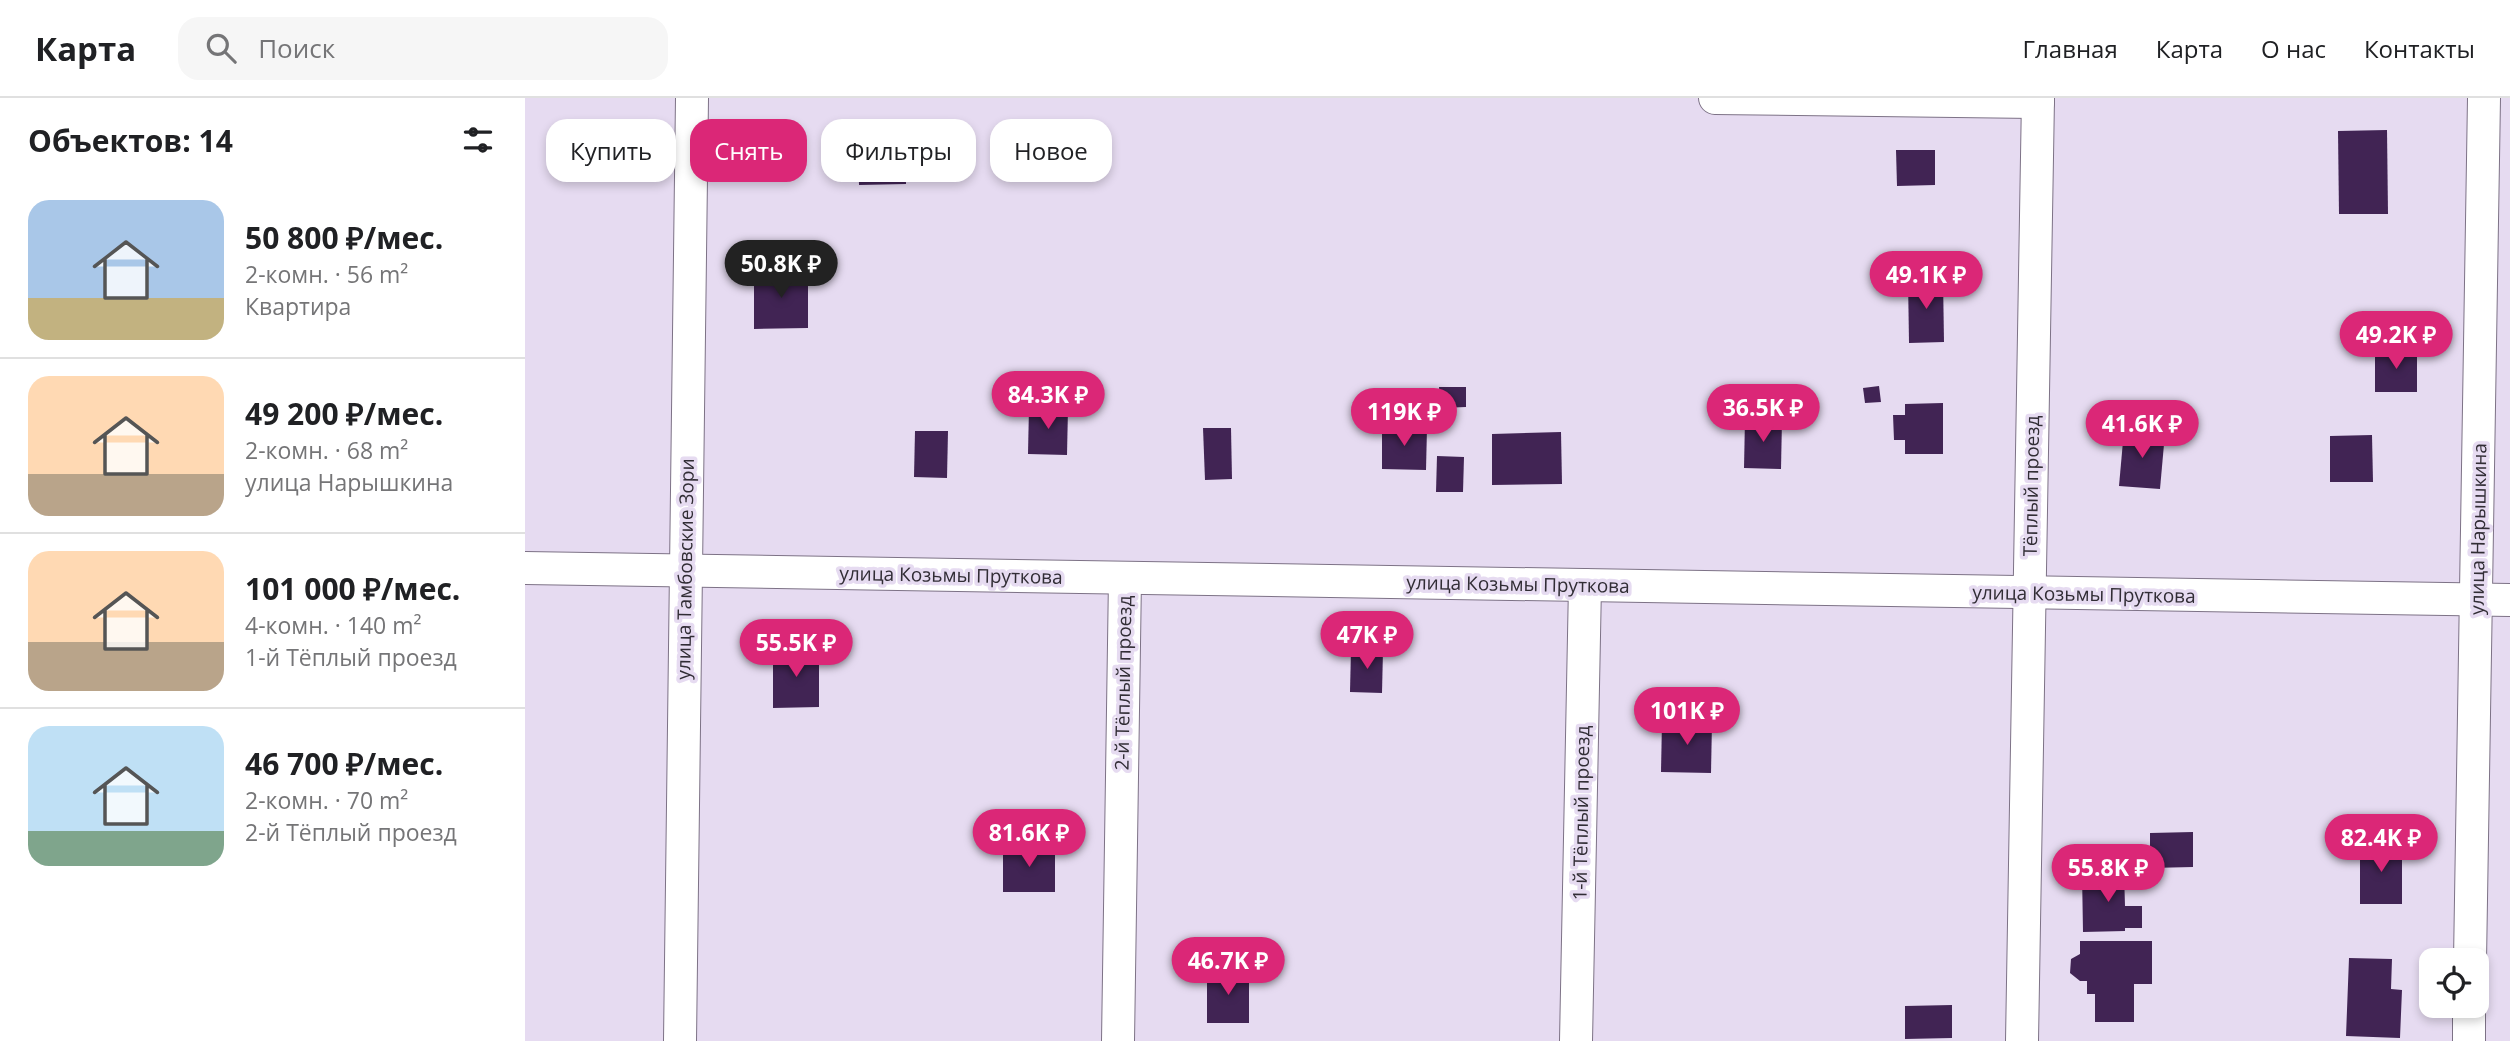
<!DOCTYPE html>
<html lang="ru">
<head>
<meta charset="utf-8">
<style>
	:root { --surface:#fff; --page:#f6f6f6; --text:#202124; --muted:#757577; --line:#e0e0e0; --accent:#db2777 }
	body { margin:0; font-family:"Open Sans",sans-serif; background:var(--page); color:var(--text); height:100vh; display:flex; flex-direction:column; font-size:26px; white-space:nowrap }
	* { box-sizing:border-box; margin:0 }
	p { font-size:23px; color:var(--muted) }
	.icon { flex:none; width:38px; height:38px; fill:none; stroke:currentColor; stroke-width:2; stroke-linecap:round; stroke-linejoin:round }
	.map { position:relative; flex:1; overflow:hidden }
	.side { display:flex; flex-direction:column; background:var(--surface); width:525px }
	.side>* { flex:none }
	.banner { position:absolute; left:21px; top:21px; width:665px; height:63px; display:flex; gap:14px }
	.tools { position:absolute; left:1894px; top:850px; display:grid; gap:14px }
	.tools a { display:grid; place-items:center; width:70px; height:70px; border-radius:14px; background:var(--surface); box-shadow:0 4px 10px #0003; font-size:35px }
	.price { position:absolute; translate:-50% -60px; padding:0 16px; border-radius:24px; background:var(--accent); color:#fff; font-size:23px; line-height:46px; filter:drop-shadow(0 2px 4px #0008) }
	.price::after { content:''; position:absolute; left:50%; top:42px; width:21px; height:16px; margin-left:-10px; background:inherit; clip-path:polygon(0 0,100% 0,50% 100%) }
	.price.current { background:#222; color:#fff }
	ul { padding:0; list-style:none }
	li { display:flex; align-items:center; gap:21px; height:175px; padding:0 28px }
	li+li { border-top:2px solid var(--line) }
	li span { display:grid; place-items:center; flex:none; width:196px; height:140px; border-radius:21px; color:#555 }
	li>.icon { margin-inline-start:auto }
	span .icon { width:84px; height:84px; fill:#fffc; stroke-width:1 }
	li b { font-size:30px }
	h2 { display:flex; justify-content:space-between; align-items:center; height:84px; padding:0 28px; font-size:30px }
	.tag { padding:0 24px; border-radius:21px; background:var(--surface); box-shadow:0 4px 10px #0003; font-size:24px; line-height:63px }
	.tag.current { background:var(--accent); color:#fff }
	header { display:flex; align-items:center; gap:42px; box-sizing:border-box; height:98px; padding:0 35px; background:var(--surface); border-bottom:2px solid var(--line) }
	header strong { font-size:33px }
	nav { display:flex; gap:38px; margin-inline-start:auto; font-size:24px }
	.search { width:490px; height:63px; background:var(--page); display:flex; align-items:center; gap:18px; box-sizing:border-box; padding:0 24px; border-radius:21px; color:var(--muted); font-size:26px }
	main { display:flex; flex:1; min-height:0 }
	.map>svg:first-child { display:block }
	.building { fill:#412454 }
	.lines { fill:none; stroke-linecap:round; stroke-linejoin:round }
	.minor-casing { stroke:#7d7286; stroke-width:34 }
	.minor { stroke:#fff; stroke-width:32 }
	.labels { text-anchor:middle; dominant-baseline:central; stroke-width:7; stroke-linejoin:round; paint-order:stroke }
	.street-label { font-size:19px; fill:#312d35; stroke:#e6dbf1 }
</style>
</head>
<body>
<header>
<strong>Карта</strong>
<div class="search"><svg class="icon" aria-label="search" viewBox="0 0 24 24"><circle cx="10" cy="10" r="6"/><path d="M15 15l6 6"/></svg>Поиск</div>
<nav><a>Главная</a><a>Карта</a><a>О нас</a><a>Контакты</a></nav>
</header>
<main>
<section class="side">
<h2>Объектов: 14<svg class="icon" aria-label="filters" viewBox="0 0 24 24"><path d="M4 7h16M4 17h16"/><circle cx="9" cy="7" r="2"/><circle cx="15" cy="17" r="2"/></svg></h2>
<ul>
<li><span style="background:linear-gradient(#a9c7e8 70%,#c2b280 0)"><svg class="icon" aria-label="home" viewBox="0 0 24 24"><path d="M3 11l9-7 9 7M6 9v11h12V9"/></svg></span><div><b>50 800 ₽/мес.</b><p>2-комн. · 56 m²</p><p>Квартира</p></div></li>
<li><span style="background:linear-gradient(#ffd9b3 70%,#b9a48a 0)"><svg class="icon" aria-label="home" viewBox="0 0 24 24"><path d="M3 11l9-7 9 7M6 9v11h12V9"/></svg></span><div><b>49 200 ₽/мес.</b><p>2-комн. · 68 m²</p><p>улица Нарышкина</p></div></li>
<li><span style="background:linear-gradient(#ffd9b3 65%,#b9a48a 0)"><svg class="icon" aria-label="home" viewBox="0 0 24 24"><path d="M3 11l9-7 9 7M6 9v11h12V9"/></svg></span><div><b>101 000 ₽/мес.</b><p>4-комн. · 140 m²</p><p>1-й Тёплый проезд</p></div></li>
<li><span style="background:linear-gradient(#bfe0f5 75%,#7fa58c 0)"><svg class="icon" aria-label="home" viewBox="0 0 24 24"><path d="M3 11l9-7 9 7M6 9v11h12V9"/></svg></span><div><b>46 700 ₽/мес.</b><p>2-комн. · 70 m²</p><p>2-й Тёплый проезд</p></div></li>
</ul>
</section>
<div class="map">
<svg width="1985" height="943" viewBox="0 0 1985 943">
	<rect width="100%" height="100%" fill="#e6dbf1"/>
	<g class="building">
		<path d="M1862 32 1863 116H1814L1813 33Z"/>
		<path d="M380 36 381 86 334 87 333 37Z"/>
		<path d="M1371 52H1410V87L1372 88Z"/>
		<path d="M229 173H283V230L229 231Z"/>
		<path d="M1383 181H1418L1419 244 1384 245Z"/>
		<rect x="1850" y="252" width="42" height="42"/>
		<path d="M1354 288 1356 304 1340 305 1338 290Z"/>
		<path d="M914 289H941V309L915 310Z"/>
		<path d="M1418 305V356H1380V342H1369L1368 317H1380V306Z"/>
		<path d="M504 309 543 310 542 357 503 356Z"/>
		<path d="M1220 321H1257L1256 371 1219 370Z"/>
		<path d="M857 329 902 330 901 372 857 371Z"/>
		<path d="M678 330H706L707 381 680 382Z"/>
		<path d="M1599 332 1640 335 1635 391 1594 388Z"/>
		<path d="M390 333H423L422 380 389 379Z"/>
		<path d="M1036 334 1037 386 967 387V336Z"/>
		<path d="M1847 337 1848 384H1805V338Z"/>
		<path d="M912 358 939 359 938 394H911Z"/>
		<path d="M826 551 858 552 857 595 825 594Z"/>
		<path d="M248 552H294V609L248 610Z"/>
		<path d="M1137 623 1187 624 1186 675 1136 674Z"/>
		<path d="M1668 734V769L1625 770V735Z"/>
		<rect x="1835" y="747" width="42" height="59"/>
		<rect x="478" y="748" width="52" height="46"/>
		<path d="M1599 774 1600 808H1617V830H1600V833L1558 834 1557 775Z"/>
		<path d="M1555 843H1627V886H1609V924H1570V896H1562V883H1555L1545 875 1546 861 1555 856Z"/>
		<path d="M1824 860 1867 861 1866 891 1877 892 1875 940 1821 938Z"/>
		<rect x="682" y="874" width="42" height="51"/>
		<path d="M1427 907V940L1380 941V908Z"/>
	</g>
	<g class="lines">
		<defs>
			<g id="minor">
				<path d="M1190 0 1513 4"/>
				<path d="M0 470 1985 502"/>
				<path d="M1945 863 1959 0"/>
				<path d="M155 943 167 0"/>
				<path d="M593 943 600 480"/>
				<path d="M1051 943 1060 487"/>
				<path d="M1497 943 1513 0"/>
				<path d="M1944 943V908"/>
			</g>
		</defs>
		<use href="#minor" class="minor-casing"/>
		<use href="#minor" class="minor"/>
	</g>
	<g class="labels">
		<g class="street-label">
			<text transform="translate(1506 388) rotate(-89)">Тёплый проезд</text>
			<text transform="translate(1953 431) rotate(-89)">улица Нарышкина</text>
			<text transform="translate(160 471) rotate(-89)">улица Тамбовские Зори</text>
			<text transform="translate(426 477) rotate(1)">улица Козьмы Пруткова</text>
			<text transform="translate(993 486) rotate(1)">улица Козьмы Пруткова</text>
			<text transform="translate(1559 496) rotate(1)">улица Козьмы Пруткова</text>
			<text transform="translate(598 585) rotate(-89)">2-й Тёплый проезд</text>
			<text transform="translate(1056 715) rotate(-89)">1-й Тёплый проезд</text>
		</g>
	</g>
</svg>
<div class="tools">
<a><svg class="icon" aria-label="locate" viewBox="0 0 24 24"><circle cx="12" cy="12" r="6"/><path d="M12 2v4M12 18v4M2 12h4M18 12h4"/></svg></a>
</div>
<b class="price current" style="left:256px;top:202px">50.8K ₽</b>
<b class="price" style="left:1401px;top:213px">49.1K ₽</b>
<b class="price" style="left:1871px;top:273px">49.2K ₽</b>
<b class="price" style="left:523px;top:333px">84.3K ₽</b>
<b class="price" style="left:1238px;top:346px">36.5K ₽</b>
<b class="price" style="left:879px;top:350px">119K ₽</b>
<b class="price" style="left:1617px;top:362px">41.6K ₽</b>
<b class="price" style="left:842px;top:573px">47K ₽</b>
<b class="price" style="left:271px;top:581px">55.5K ₽</b>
<b class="price" style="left:1162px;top:649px">101K ₽</b>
<b class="price" style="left:504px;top:771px">81.6K ₽</b>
<b class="price" style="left:1856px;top:776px">82.4K ₽</b>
<b class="price" style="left:1583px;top:806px">55.8K ₽</b>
<b class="price" style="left:703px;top:899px">46.7K ₽</b>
<div class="banner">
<a class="tag">Купить</a>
<a class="tag current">Снять</a>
<a class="tag">Фильтры</a>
<a class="tag">Новое</a>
</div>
</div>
</main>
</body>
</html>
